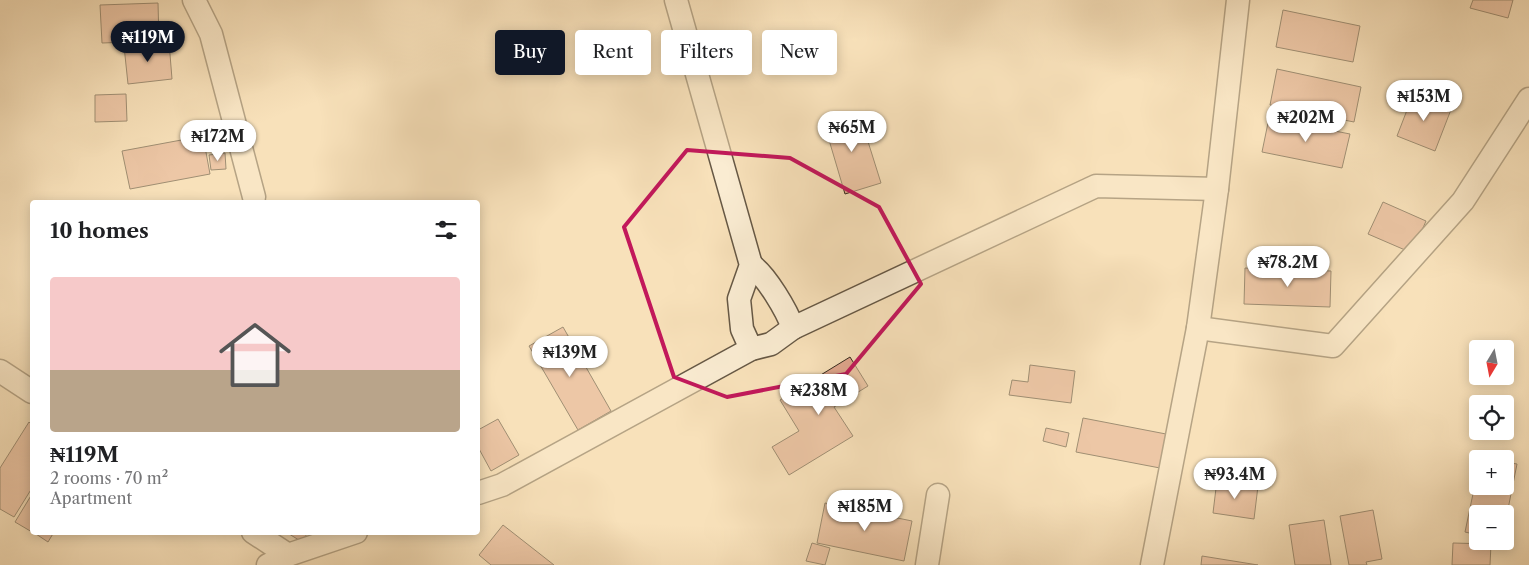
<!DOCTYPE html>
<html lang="en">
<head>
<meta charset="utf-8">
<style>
	:root { --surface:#fff; --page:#f6f6f6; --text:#202124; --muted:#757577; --line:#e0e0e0; --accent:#111827 }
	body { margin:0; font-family:"Libre Caslon Text",serif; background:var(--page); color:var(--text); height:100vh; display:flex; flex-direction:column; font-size:19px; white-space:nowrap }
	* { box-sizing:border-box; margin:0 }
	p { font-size:16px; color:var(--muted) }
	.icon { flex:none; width:28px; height:28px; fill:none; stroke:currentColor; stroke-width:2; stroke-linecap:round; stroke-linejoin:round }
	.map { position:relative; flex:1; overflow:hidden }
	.drawer { position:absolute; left:30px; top:200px; width:450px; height:335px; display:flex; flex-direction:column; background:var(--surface); border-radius:5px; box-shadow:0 2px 12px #0003 }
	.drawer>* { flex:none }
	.hud { position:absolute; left:495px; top:30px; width:475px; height:45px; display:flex; gap:10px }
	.needle { width:32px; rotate:190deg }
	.controls { position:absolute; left:1469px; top:340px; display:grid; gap:10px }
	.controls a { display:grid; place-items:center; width:45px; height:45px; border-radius:5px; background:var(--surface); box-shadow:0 2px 12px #0003; font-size:25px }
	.price { position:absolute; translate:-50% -42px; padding:0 11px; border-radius:18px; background:#fff; color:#222; font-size:16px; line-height:32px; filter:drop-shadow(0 1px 2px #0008) }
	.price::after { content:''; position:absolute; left:50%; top:30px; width:15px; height:11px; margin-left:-8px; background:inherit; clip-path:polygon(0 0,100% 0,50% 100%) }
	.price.current { background:var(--accent); color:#fff }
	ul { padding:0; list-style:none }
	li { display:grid; align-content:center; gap:10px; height:265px; padding:0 20px }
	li+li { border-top:1px solid var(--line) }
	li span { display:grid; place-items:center; height:155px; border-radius:5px; color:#555 }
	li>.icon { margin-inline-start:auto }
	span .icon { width:90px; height:90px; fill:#fffc; stroke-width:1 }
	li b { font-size:21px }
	h2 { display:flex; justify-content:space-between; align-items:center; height:60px; padding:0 20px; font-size:21px }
	.pill { padding:0 18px; border-radius:5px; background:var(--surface); box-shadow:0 2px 12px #0003; font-size:18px; line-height:45px }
	.pill.current { background:var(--accent); color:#fff }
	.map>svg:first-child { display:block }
	.building { fill:#e1a78e; stroke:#352a1e }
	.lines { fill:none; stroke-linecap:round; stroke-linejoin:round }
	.minor-casing { stroke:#665845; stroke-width:25 }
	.minor { stroke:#faecd2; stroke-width:22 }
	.marked { fill:none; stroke:#c2185b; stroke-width:4; stroke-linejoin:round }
</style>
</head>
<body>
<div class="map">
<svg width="1529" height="565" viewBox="0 0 1529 565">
	<rect width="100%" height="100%" fill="#f8e1ba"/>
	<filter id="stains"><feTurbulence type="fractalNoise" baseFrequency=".004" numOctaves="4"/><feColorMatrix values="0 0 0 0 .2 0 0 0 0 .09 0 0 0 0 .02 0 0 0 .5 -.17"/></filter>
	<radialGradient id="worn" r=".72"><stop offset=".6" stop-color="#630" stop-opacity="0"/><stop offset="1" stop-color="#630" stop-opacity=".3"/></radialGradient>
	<g class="building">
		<path d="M1473 0H1513L1508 18 1470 8Z"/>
		<path d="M158 3 159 41 102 43 100 5Z"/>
		<path d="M1283 10 1360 26 1353 62 1276 47Z"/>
		<path d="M169 42 172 79 128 84 124 46Z"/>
		<path d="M1277 69 1361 87 1354 122 1270 105Z"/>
		<path d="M1414 92 1452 107 1435 151 1397 136Z"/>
		<path d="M126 94 127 121 95 122V95Z"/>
		<path d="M859 113 881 183 845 194 824 123Z"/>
		<path d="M1269 118 1350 134 1342 168 1262 152Z"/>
		<path d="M203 136 210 174 130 189 122 151Z"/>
		<path d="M225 153 226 169 211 170 209 155Z"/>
		<path d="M1383 202 1426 221 1412 253 1368 234Z"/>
		<path d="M1245 268 1331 271 1330 307 1244 304Z"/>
		<path d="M563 327 611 411 578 430 529 346Z"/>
		<path d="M850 357 868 386 834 407 853 436 789 475 772 447 799 431 780 400Z"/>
		<path d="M1030 365 1075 371 1071 403 1009 395 1012 380 1028 382Z"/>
		<path d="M1083 418 1166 434 1160 468 1076 452Z"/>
		<path d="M498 419 519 455 491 471 478 447V430Z"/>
		<path d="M29 422 32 425V488L14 517 0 509V468Z"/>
		<path d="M1046 428 1069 433 1066 447 1043 441Z"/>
		<path d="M1505 462 1517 464 1505 524V514H1478V535L1465 532 1478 470V486H1505Z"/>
		<path d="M1217 480 1258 486 1254 519 1213 513Z"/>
		<path d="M32 494V532L15 522Z"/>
		<path d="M825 503 912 521 904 561 817 543Z"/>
		<path d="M1373 510 1382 559 1366 562 1367 565H1349L1340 516Z"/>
		<path d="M1324 520 1331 565H1295L1289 525Z"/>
		<path d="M503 525 554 565H491L479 555Z"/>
		<path d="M33 532H54L48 542Z"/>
		<path d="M286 532H308L302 542Z"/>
		<path d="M812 543 830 548 825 565 806 561Z"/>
		<path d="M1453 543 1491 544 1490 565H1452Z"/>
		<path d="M1202 556 1258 565H1201Z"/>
	</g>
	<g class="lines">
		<defs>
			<g id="minor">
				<path d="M194 0 211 34 254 197"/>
				<path d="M676 0 751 265 739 299 742 329 751 349"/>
				<path d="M751 265C766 275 787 311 793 328"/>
				<path d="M1198 328 1333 346 1463 201 1529 99"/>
				<path d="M0 371 32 392"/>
				<path d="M478 493 502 485 751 349 771 344 793 328 1096 186 1217 189"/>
				<path d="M253 532 288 555"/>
				<path d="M268 565 288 555 356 532"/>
				<path d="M927 565 938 495"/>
				<path d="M1152 565 1198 328 1217 189 1238 0"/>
			</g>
		</defs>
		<use href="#minor" class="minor-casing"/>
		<use href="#minor" class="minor"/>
	</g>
	<path d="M0 0H1529V565H0ZM687 150 790 158 879 207 921 284 846 374 727 397 674 377 624 227Z" fill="#f8e1ba" fill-opacity=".55" fill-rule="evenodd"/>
	<path class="marked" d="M687 150 790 158 879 207 921 284 846 374 727 397 674 377 624 227Z"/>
	<rect width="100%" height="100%" filter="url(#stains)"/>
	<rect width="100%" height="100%" fill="url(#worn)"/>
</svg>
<div class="controls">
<a><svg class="needle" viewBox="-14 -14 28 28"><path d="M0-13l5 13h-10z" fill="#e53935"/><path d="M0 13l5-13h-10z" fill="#757577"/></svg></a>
<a><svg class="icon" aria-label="locate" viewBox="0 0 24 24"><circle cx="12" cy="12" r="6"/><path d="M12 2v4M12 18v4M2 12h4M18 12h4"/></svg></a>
<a>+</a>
<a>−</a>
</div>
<b class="price current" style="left:148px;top:63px">₦119M</b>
<b class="price" style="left:1424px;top:122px">₦153M</b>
<b class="price" style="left:1306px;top:143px">₦202M</b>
<b class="price" style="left:852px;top:153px">₦65M</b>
<b class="price" style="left:218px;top:162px">₦172M</b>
<b class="price" style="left:1288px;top:288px">₦78.2M</b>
<b class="price" style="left:570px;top:378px">₦139M</b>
<b class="price" style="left:819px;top:416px">₦238M</b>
<b class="price" style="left:1235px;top:500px">₦93.4M</b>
<b class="price" style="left:865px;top:532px">₦185M</b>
<div class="hud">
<a class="pill current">Buy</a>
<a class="pill">Rent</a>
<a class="pill">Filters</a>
<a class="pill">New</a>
</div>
<section class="drawer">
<h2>10 homes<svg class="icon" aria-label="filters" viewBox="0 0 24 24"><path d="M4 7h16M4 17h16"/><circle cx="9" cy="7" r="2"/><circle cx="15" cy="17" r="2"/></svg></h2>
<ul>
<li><span style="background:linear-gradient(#f6c9c9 60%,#b9a48a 0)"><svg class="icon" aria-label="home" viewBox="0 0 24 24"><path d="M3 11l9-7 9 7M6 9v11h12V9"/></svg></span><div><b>₦119M</b><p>2 rooms · 70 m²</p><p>Apartment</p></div></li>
</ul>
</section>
</div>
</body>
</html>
